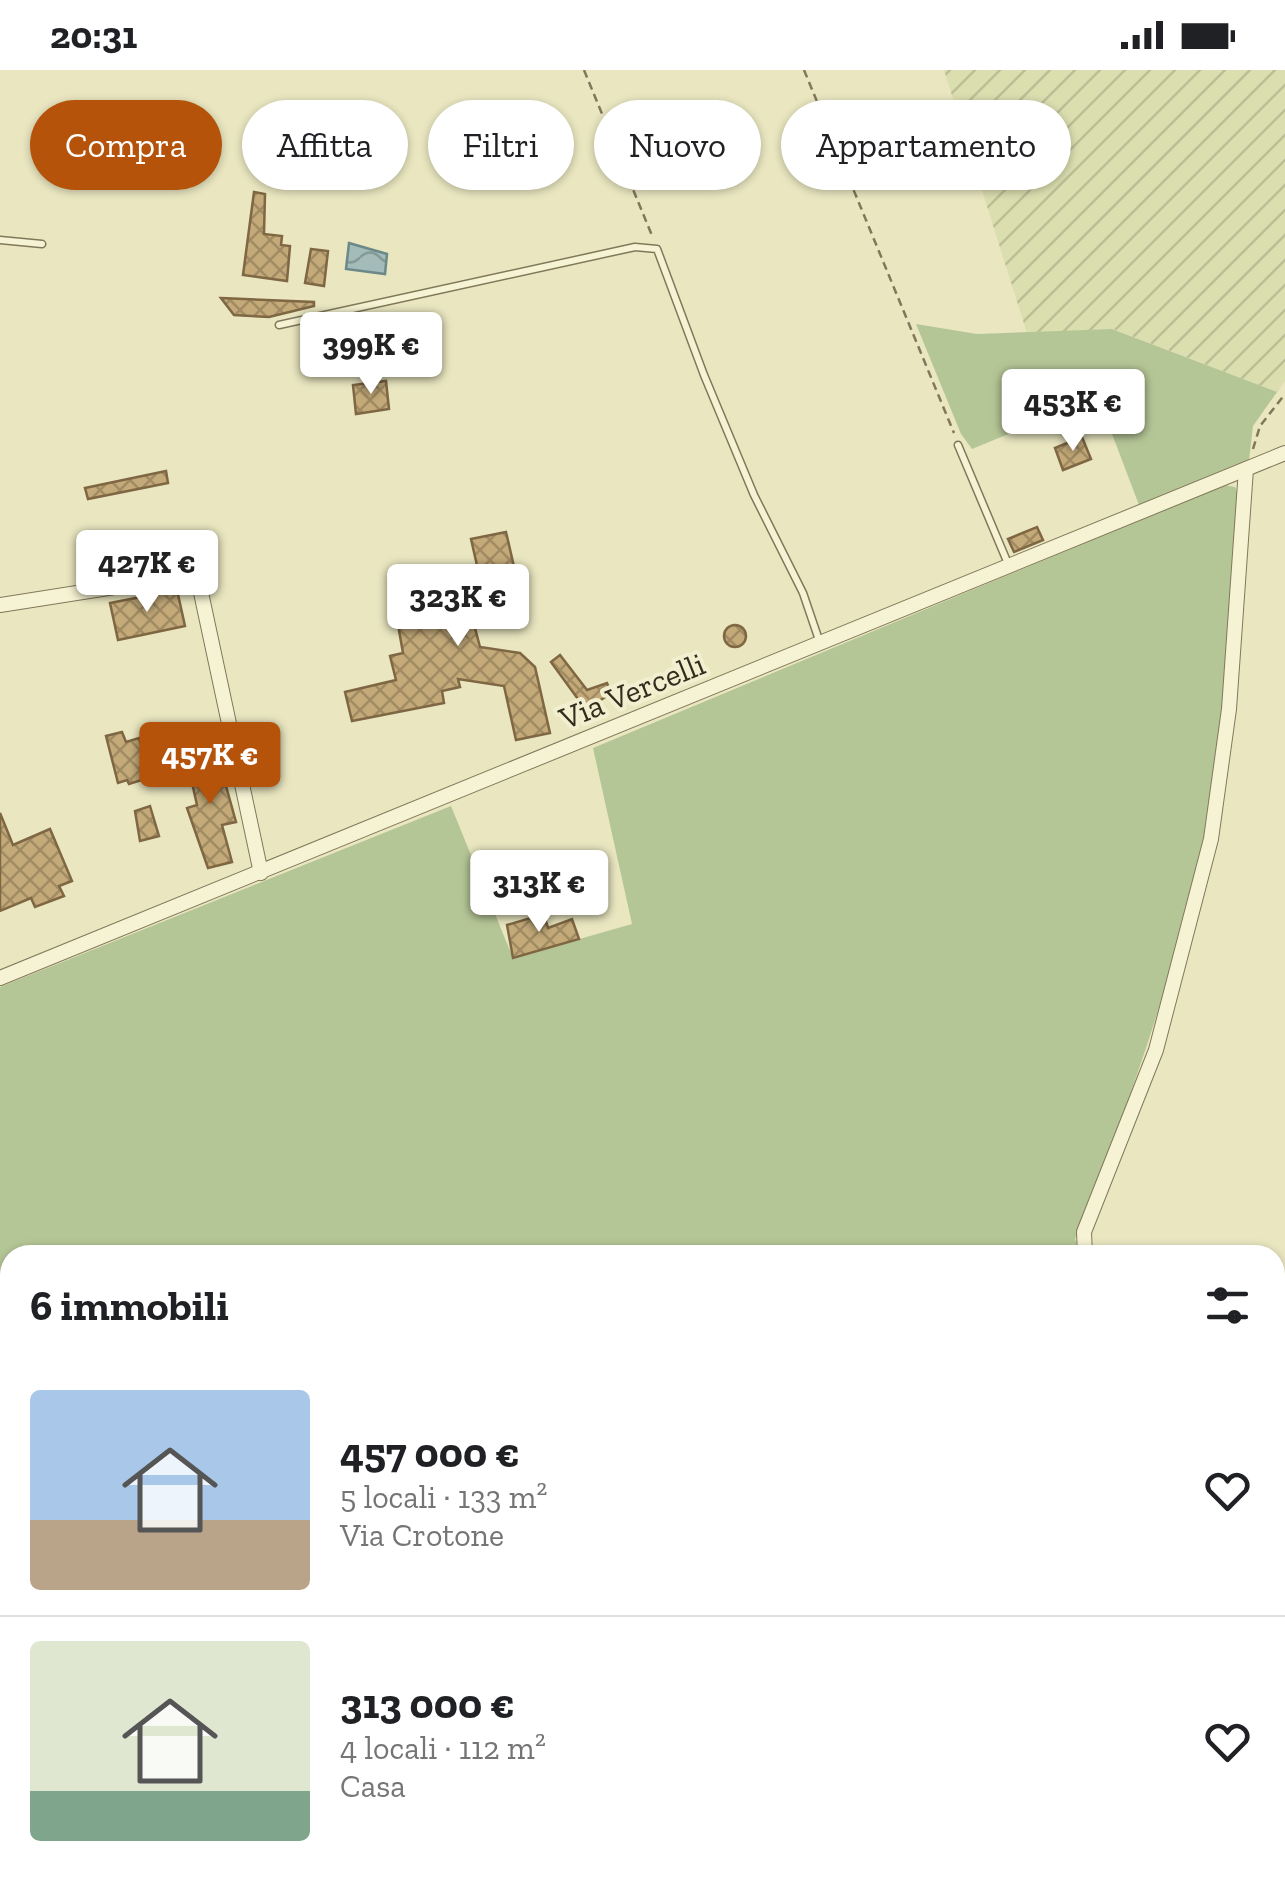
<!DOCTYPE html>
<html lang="it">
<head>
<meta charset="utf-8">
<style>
	:root { --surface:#fff; --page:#f2f2f2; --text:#202124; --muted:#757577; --line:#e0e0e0; --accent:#b45309 }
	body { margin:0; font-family:"Zilla Slab",serif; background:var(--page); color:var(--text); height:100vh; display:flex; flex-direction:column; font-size:38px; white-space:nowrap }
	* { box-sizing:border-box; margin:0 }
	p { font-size:32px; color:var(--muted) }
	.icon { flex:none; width:55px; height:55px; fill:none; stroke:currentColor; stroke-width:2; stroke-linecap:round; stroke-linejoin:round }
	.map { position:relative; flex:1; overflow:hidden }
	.details { position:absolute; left:0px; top:1175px; width:1285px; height:642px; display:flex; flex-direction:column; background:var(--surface); border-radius:30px 30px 0 0; box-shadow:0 2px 8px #0004 }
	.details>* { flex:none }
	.hud { position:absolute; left:30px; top:30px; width:1225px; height:90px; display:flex; gap:20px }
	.price { position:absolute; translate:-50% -85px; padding:0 22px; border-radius:10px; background:#fff; color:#222; font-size:32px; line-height:65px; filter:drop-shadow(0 2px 5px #0008) }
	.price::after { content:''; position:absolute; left:50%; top:60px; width:30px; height:22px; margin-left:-15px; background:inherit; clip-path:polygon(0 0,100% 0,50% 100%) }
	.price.active { background:var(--accent); color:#fff }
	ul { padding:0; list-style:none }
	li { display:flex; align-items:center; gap:30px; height:250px; padding:0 30px }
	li+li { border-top:2px solid var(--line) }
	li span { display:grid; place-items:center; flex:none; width:280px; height:200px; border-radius:10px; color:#555 }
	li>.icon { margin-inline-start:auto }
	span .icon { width:120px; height:120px; fill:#fffc; stroke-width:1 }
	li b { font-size:42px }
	h2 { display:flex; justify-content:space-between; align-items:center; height:120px; padding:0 30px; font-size:42px }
	.tag { padding:0 35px; border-radius:45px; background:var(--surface); box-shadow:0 2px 8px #0004; font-size:35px; line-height:90px }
	.tag.active { background:var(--accent); color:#fff }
	.status { display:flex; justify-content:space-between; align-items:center; height:70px; padding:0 50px; background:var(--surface); direction:ltr }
	.status svg { height:28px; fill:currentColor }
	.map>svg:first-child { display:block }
	.farmland { fill:url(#farmland-furrows) }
	.green { fill:#b5c696 }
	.water { fill:url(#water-waves); stroke:#6b8988; stroke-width:2.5 }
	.building { fill:url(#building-cross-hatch); stroke:#7e6742; stroke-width:2.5 }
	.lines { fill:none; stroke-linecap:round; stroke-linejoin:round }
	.service-casing { stroke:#81785a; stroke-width:9 }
	.minor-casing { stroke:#81785a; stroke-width:16 }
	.path { stroke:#81785a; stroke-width:2.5; stroke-dasharray:8 5; stroke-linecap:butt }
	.service { stroke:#f5f3d3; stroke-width:6 }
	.minor { stroke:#f5f3d3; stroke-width:14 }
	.labels { text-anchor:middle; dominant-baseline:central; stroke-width:8; stroke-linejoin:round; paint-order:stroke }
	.street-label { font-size:32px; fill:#322c1d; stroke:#f1efcf }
</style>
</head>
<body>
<div class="status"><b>20:31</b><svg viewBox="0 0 49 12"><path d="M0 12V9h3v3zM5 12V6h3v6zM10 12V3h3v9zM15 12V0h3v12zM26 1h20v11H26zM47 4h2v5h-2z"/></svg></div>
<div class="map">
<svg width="1285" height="1817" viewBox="0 0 1285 1817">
	<defs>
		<pattern id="farmland-furrows" width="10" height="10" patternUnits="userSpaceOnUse" patternTransform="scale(2.5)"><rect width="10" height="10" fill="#dbdeaf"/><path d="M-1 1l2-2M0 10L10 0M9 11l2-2" fill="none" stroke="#bcbf96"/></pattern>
		<pattern id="water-waves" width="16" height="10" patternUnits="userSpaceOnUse" patternTransform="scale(2.5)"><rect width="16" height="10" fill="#a3bcba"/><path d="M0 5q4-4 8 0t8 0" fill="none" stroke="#859997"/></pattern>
		<pattern id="building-cross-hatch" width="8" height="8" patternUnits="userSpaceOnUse" patternTransform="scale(2.5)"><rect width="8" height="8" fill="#c4aa79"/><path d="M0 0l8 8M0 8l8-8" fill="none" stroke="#a08b63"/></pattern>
	</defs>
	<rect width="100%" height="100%" fill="#e9e6c0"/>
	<path class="farmland" d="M944 0H1285V311L1277 322 1113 259 1027 263Z"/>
	<g class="green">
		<path d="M916 254 977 264 1112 259 1277 322 1253 356 1249 390 1139 435 1098 327 972 379 961 364Z"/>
		<path d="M1224 415 1235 417 1239 427C1231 540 1227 655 1204 766 1175 905 1128 1038 1075 1169L1080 1185H10V1250H0V917L451 736 513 888 632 854 593 678Z"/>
	</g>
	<g class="water">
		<path d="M349 173 387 184 385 204 346 199Z"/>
		<rect x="0" y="1292" width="10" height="90"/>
		<path d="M28 1808H98L100 1817H25Z"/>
		<path d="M432 1808H479L480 1812 469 1817H429L425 1811Z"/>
	</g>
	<g class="building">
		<path d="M254 122 265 124 264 164 282 166 281 175 290 176 287 211 243 205Z"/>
		<path d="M311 179 328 181 324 216 305 213Z"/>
		<path d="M221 228 314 232V236L269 247 234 245Z"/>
		<path d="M386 311 389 339 356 344 353 315Z"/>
		<path d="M1082 367 1091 389 1063 400 1055 378Z"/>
		<path d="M166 401 168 413 88 429 85 418Z"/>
		<path d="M1037 457 1043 470 1014 482 1008 469Z"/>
		<path d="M506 462 518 514 511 535 475 558 480 577 520 583 535 597 550 663 516 670 504 616 458 609 460 617 442 621 444 633 352 651 345 622 396 610 390 586 403 583 394 532 424 524 426 531 442 528 448 534 481 513 471 469Z"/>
		<path d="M177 520 185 556 118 570 110 533Z"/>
		<circle cx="735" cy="566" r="11"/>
		<path d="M560 585 587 620 607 613 611 623 586 640 551 592Z"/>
		<path d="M122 662 126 672 139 668 147 695 141 697 145 709 129 714 127 710 118 713 106 666Z"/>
		<path d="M216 680 236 752 222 755 232 792 208 798 187 738 197 735 186 686Z"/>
		<path d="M150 736 159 766 140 771 135 741Z"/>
		<path d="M0 743 13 775 50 759 72 811 59 816 64 826 35 837 31 828 0 841Z"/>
		<path d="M544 844 548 858 572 849 579 869 513 888 507 855Z"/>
	</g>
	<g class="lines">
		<defs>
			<g id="service">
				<path d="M0 170 42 174"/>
				<path d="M279 255 635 177 657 179 704 305 754 425 803 523 820 573"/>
				<path d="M958 375 1009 496"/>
				<path d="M0 1266 10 1265"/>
				<path d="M0 1432H10"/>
				<path d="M0 1461 10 1459"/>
				<path d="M0 1663 10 1664"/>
				<path d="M0 1664 10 1772"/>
				<path d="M13 1808 14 1817"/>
				<path d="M110 1808 114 1817"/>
				<path d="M347 1808 348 1817"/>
				<path d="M227 1817V1808"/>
				<path d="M407 1817 419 1808"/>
			</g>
			<g id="minor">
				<path d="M0 535 197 504 261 803"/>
				<path d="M0 908 1285 383"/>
				<path d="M1085 1185 1084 1162 1156 980 1211 769 1229 639 1246 399"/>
				<path d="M1246 1808 1251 1817"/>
				<path d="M509 1817 524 1808"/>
			</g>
		</defs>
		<use href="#service" class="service-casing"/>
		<use href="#minor" class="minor-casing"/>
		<g class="path">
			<path d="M584 0 653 168"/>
			<path d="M804 0 954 363"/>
			<path d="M1253 379 1260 356 1285 324"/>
			<path d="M1275 1515 1285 1512"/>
		</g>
		<use href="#service" class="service"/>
		<use href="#minor" class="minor"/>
	</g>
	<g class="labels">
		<g class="street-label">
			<text transform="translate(632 621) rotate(-22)">Via Vercelli</text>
		</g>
	</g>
</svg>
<b class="price" style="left:371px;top:327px">399K €</b>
<b class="price" style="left:1073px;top:384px">453K €</b>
<b class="price" style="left:147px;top:545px">427K €</b>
<b class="price" style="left:458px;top:579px">323K €</b>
<b class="price active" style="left:210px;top:737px">457K €</b>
<b class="price" style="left:539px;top:865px">313K €</b>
<div class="hud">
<a class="tag active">Compra</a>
<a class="tag">Affitta</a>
<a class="tag">Filtri</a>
<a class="tag">Nuovo</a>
<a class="tag">Appartamento</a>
</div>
<section class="details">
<h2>6 immobili<svg class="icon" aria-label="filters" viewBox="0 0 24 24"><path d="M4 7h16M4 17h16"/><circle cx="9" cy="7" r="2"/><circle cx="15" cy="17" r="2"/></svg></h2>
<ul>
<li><span style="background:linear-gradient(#a9c7e8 65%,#b9a48a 0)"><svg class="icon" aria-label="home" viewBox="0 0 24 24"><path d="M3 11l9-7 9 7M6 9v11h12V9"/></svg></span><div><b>457 000 €</b><p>5 locali · 133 m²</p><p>Via Crotone</p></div><svg class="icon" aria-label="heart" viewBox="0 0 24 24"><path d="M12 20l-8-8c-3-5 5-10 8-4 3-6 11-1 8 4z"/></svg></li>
<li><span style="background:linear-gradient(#dfe7d0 75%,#7fa58c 0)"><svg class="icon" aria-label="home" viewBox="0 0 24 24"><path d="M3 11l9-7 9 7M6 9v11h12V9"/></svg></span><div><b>313 000 €</b><p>4 locali · 112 m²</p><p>Casa</p></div><svg class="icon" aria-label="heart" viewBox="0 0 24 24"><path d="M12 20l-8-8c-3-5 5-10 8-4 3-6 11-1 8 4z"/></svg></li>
</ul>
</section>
</div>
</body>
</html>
